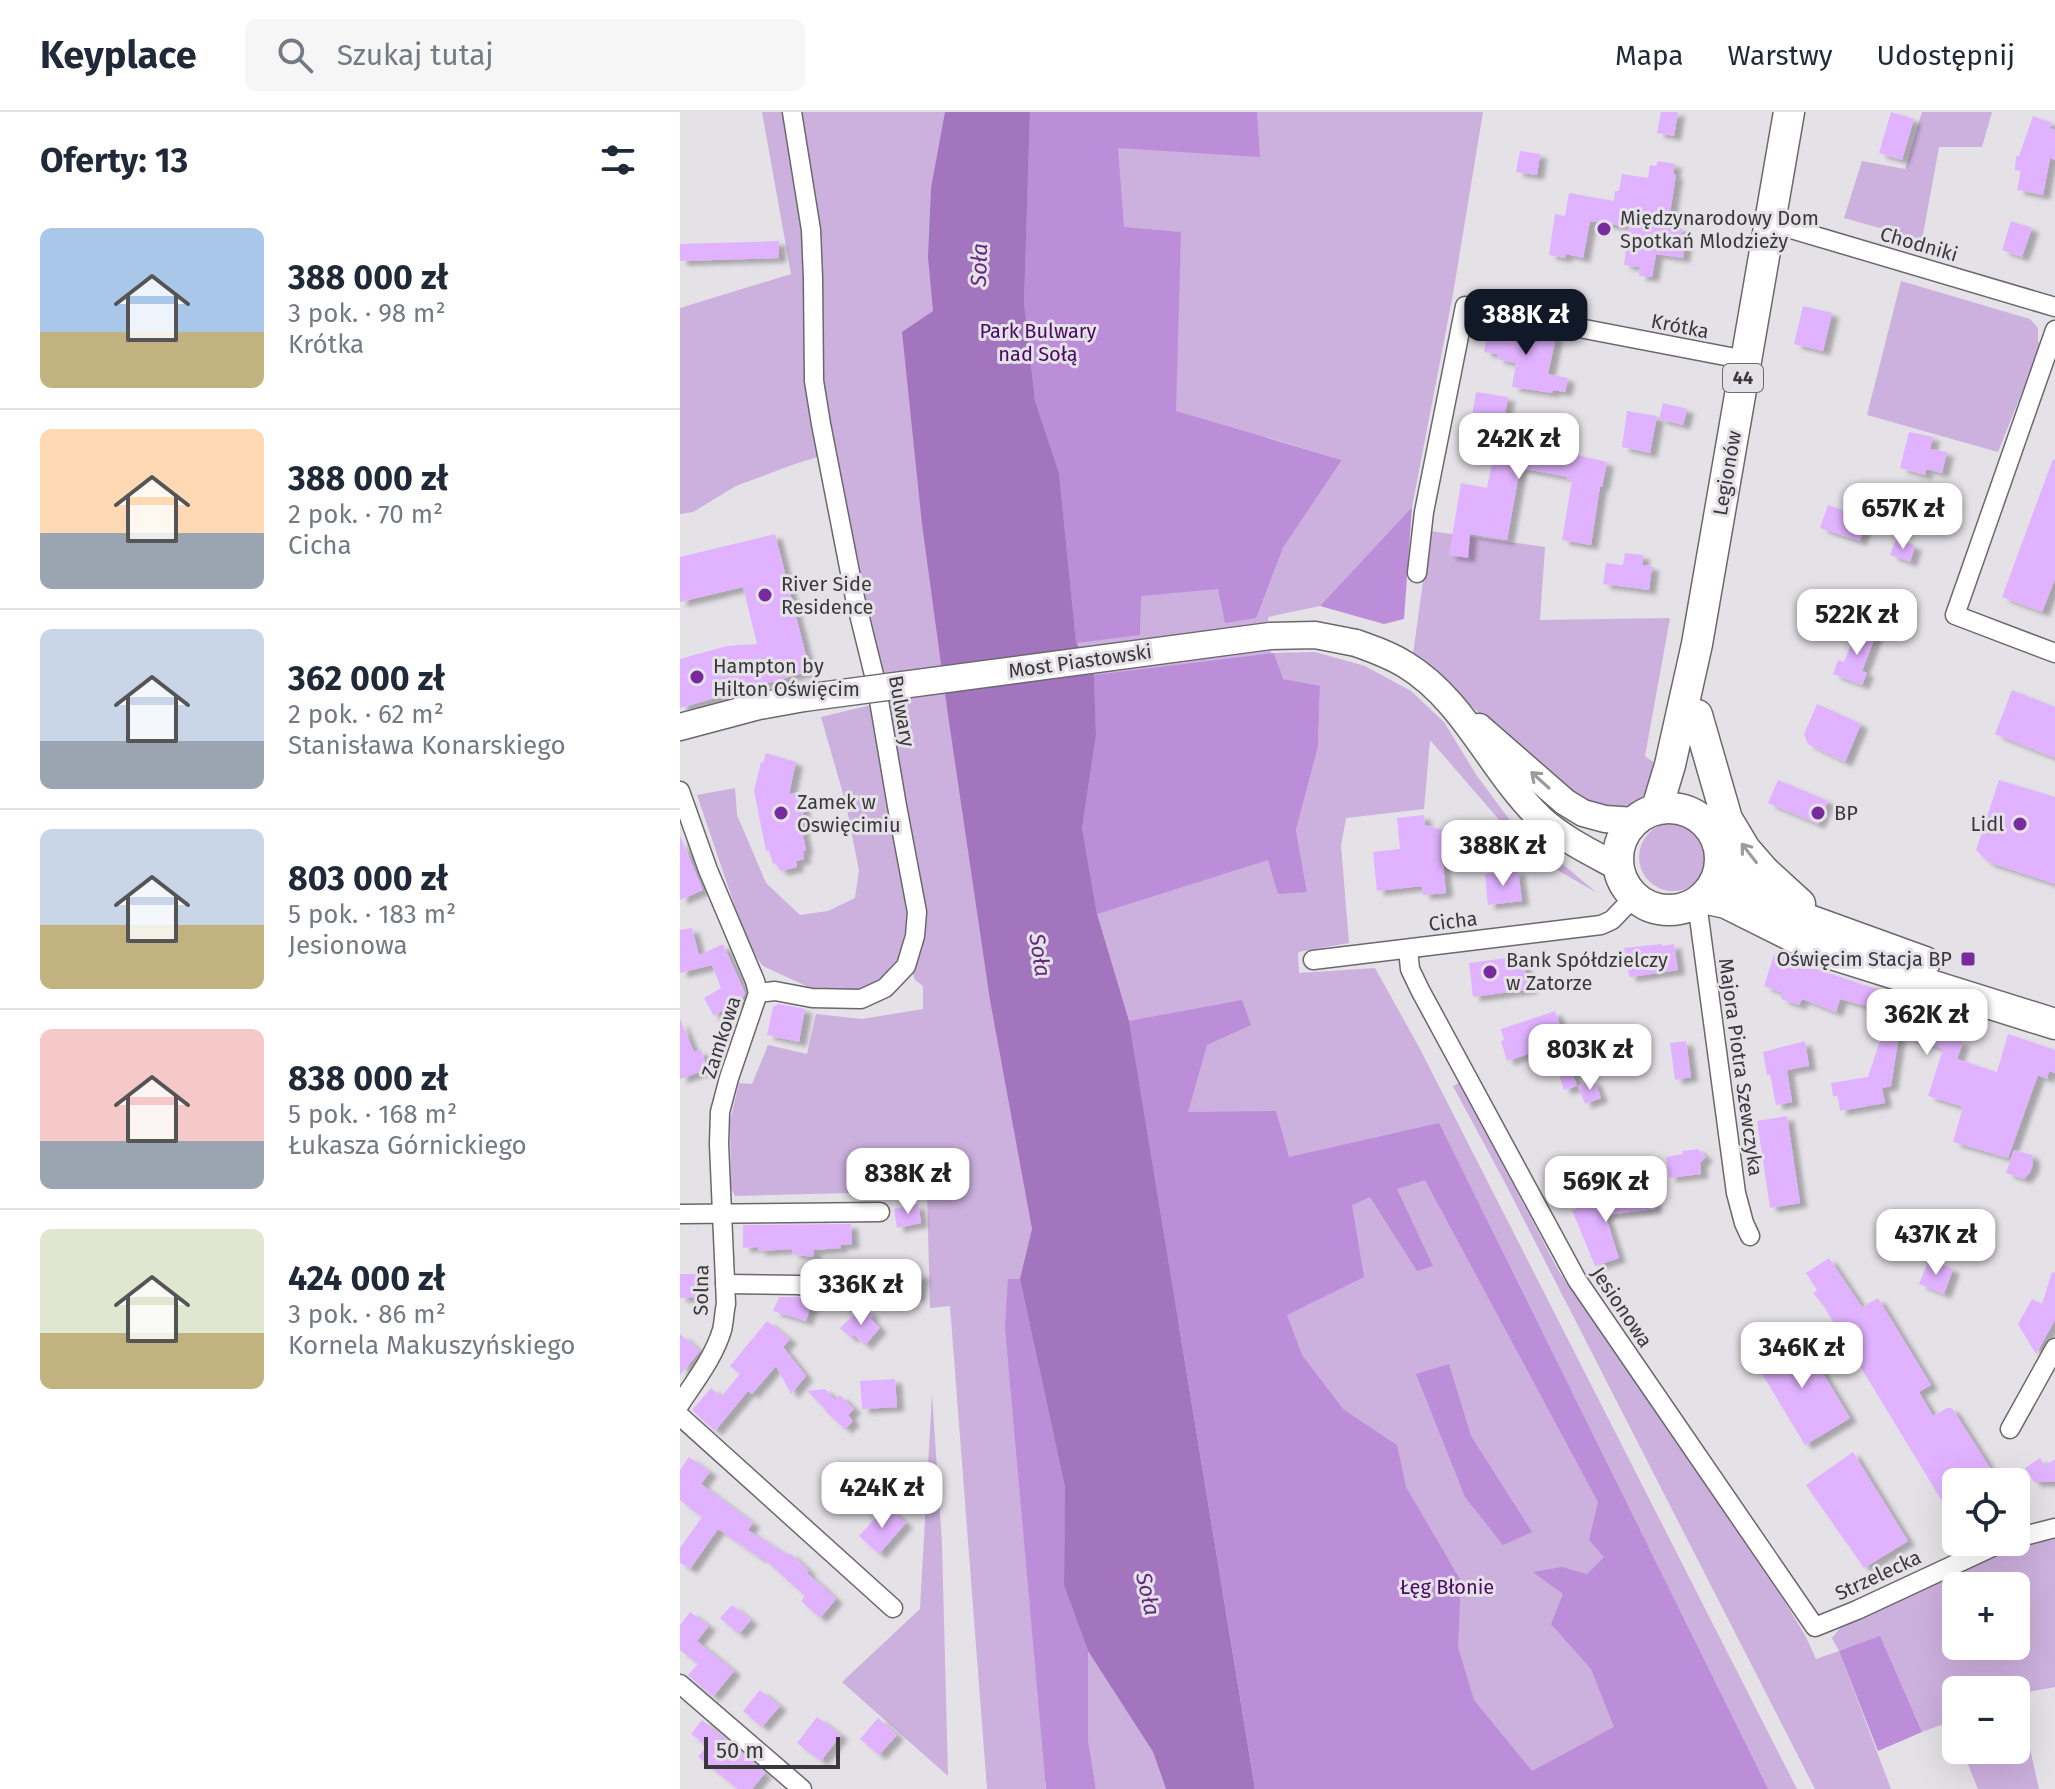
<!DOCTYPE html>
<html lang="pl">
<head>
<meta charset="utf-8">
<style>
	:root { --surface:#fff; --page:#f6f6f7; --text:#1f2937; --muted:#747a83; --line:#e0e1e3; --accent:#111827 }
	body { margin:0; font-family:"Fira Sans",sans-serif; background:var(--page); color:var(--text); height:100vh; display:flex; flex-direction:column; font-size:30px; white-space:nowrap }
	* { box-sizing:border-box; margin:0 }
	p { font-size:26px; color:var(--muted) }
	.icon { flex:none; width:44px; height:44px; fill:none; stroke:currentColor; stroke-width:2; stroke-linecap:round; stroke-linejoin:round }
	.map { position:relative; flex:1; overflow:hidden }
	.side { display:flex; flex-direction:column; background:var(--surface); width:680px }
	.side>* { flex:none }
	.buttons { position:absolute; left:1262px; top:1356px; display:grid; gap:16px }
	.buttons a { display:grid; place-items:center; width:88px; height:88px; border-radius:12px; background:var(--surface); box-shadow:0 8px 32px #0002; font-size:40px }
	.scale { position:absolute; left:24px; bottom:20px; width:136px; box-sizing:border-box; padding-left:8px; border:4px solid #3a383b; border-top:0; font-size:22px; line-height:28px; white-space:nowrap; color:#3a383b; -webkit-text-stroke:6px #e4e1e7; paint-order:stroke }
	.price { position:absolute; translate:-50% -68px; padding:0 18px; border-radius:16px; background:#fff; color:#222; font-size:26px; line-height:52px; filter:drop-shadow(0 2px 4px #0008) }
	.price::after { content:''; position:absolute; left:50%; top:48px; width:24px; height:18px; margin-left:-12px; background:inherit; clip-path:polygon(0 0,100% 0,50% 100%) }
	.price.on { background:var(--accent); color:#fff }
	ul { padding:0; list-style:none }
	li { display:flex; align-items:center; gap:24px; height:200px; padding:0 40px }
	li+li { border-top:2px solid var(--line) }
	li span { display:grid; place-items:center; flex:none; width:224px; height:160px; border-radius:12px; color:#555 }
	li>.icon { margin-inline-start:auto }
	span .icon { width:96px; height:96px; fill:#fffc; stroke-width:1 }
	li b { font-size:34px }
	h2 { display:flex; justify-content:space-between; align-items:center; height:96px; padding:0 40px; font-size:34px }
	header { display:flex; align-items:center; gap:48px; box-sizing:border-box; height:112px; padding:0 40px; background:var(--surface); border-bottom:2px solid var(--line) }
	header strong { font-size:38px }
	nav { display:flex; gap:44px; margin-inline-start:auto; font-size:28px }
	.search { width:560px; height:72px; background:var(--page); display:flex; align-items:center; gap:20px; box-sizing:border-box; padding:0 28px; border-radius:12px; color:var(--muted); font-size:30px }
	main { display:flex; flex:1; min-height:0 }
	.map>svg:first-child { display:block }
	.green { fill:#ccb0de; fill-rule:evenodd }
	.forest { fill:#bc8ed9; fill-rule:evenodd }
	.water { fill:#a375be }
	.building { fill:#e1b2ff; filter:url(#shadow) }
	.lines { fill:none; stroke-linecap:round; stroke-linejoin:round }
	.street-casing { stroke:#6b686d; stroke-width:21 }
	.secondary-casing { stroke:#6b686d; stroke-width:29 }
	.primary-casing { stroke:#6b686d; stroke-width:33 }
	.street { stroke:#fff; stroke-width:18 }
	.secondary { stroke:#fff; stroke-width:26 }
	.primary { stroke:#fff; stroke-width:30 }
	.secondary-bridge-casing { stroke:#6b686d; stroke-width:29; stroke-linecap:butt }
	.secondary-bridge { stroke:#fff; stroke-width:26 }
	.oneway { stroke:#9c9c9d }
	.poi-dot { fill:#772b9d; stroke:#e4e1e7; stroke-width:3 }
	.labels { text-anchor:middle; dominant-baseline:central; stroke-width:6; stroke-linejoin:round; paint-order:stroke }
	.shield { fill:#e4e1e7; stroke:#6d6b6f; stroke-width:2 }
	.shield-label { font-size:18px; font-weight:bold; fill:#3a383b }
	.poi-label { font-size:20px; fill:#3a383b; stroke:#e4e1e7; text-anchor:start }
	.street-label { font-size:20px; fill:#3a383b; stroke:#e4e1e7 }
	.park-label { font-size:20px; fill:#4a0965; stroke:#e4e1e7 }
	.water-label { font-size:22px; font-style:italic; fill:#622880; stroke:#e4e1e7 }
</style>
</head>
<body>
<header>
<strong>Keyplace</strong>
<div class="search"><svg class="icon" aria-label="search" viewBox="0 0 24 24"><circle cx="10" cy="10" r="6"/><path d="M15 15l6 6"/></svg>Szukaj tutaj</div>
<nav><a>Mapa</a><a>Warstwy</a><a>Udostępnij</a></nav>
</header>
<main>
<section class="side">
<h2>Oferty: 13<svg class="icon" aria-label="filters" viewBox="0 0 24 24"><path d="M4 7h16M4 17h16"/><circle cx="9" cy="7" r="2"/><circle cx="15" cy="17" r="2"/></svg></h2>
<ul>
<li><span style="background:linear-gradient(#a9c7e8 65%,#c2b280 0)"><svg class="icon" aria-label="home" viewBox="0 0 24 24"><path d="M3 11l9-7 9 7M6 9v11h12V9"/></svg></span><div><b>388 000 zł</b><p>3 pok. · 98 m²</p><p>Krótka</p></div></li>
<li><span style="background:linear-gradient(#ffd9b3 65%,#9aa5b1 0)"><svg class="icon" aria-label="home" viewBox="0 0 24 24"><path d="M3 11l9-7 9 7M6 9v11h12V9"/></svg></span><div><b>388 000 zł</b><p>2 pok. · 70 m²</p><p>Cicha</p></div></li>
<li><span style="background:linear-gradient(#c9d6e8 70%,#9aa5b1 0)"><svg class="icon" aria-label="home" viewBox="0 0 24 24"><path d="M3 11l9-7 9 7M6 9v11h12V9"/></svg></span><div><b>362 000 zł</b><p>2 pok. · 62 m²</p><p>Stanisława Konarskiego</p></div></li>
<li><span style="background:linear-gradient(#c9d6e8 60%,#c2b280 0)"><svg class="icon" aria-label="home" viewBox="0 0 24 24"><path d="M3 11l9-7 9 7M6 9v11h12V9"/></svg></span><div><b>803 000 zł</b><p>5 pok. · 183 m²</p><p>Jesionowa</p></div></li>
<li><span style="background:linear-gradient(#f6c9c9 70%,#9aa5b1 0)"><svg class="icon" aria-label="home" viewBox="0 0 24 24"><path d="M3 11l9-7 9 7M6 9v11h12V9"/></svg></span><div><b>838 000 zł</b><p>5 pok. · 168 m²</p><p>Łukasza Górnickiego</p></div></li>
<li><span style="background:linear-gradient(#dfe7d0 65%,#c2b280 0)"><svg class="icon" aria-label="home" viewBox="0 0 24 24"><path d="M3 11l9-7 9 7M6 9v11h12V9"/></svg></span><div><b>424 000 zł</b><p>3 pok. · 86 m²</p><p>Kornela Makuszyńskiego</p></div></li>
</ul>
</section>
<div class="map">
<svg width="1375" height="1677" viewBox="0 0 1375 1677">
	<defs>
		<filter id="shadow"><feDropShadow dx="7" dy="4.5" stdDeviation="2" flood-color="#0004"/></filter>
	</defs>
	<rect width="100%" height="100%" fill="#e4e1e7"/>
	<g class="green">
		<path d="M82 0H803L773 182 732 395 640 494 588 505 612 780H627L616 718 638 635 640 575 602 567 594 541 635 540 685 554 731 579 764 610 797 664 829 707 917 781 848 741 750 628 744 697 666 706 661 734 669 831 618 840 619 861 695 856 740 937 1117 1677H588L514 1158 365 1672 366 1677H307L270 1194 250 1196 247 1079 55 1084 51 1076 50 1009 59 971 72 972 88 933 127 942 136 902 182 907 243 897V874L235 868 232 859 238 847 247 802 157 343 147 342 112 353 56 374 13 400 0 402V196L111 162ZM586 325 662 348 603 436 586 479Z"/>
		<path d="M1242 0H1312L1302 35H1259L1242 128 1164 106 1182 49 1225 57Z"/>
		<path d="M1221 169 1350 207 1358 216V228L1360 235 1318 340 1187 303Z"/>
		<path d="M750 419 865 435 860 508 990 506 965 644 980 655 974 672 959 688 943 696 919 697 895 686 733 542Z"/>
		<path d="M191 593 229 803 218 848 203 867 182 878 137 879 83 854 69 836 17 683 55 676 57 703 86 771 120 803 148 799 175 786 179 759 166 692 141 605Z"/>
		<circle cx="993" cy="745" r="34"/>
		<path d="M780 970 878 1158 1099 1480 1126 1525 1136 1547 1159 1539 1152 1526 1160 1516 1314 1440 1375 1422V1575L1338 1582 1359 1677H1298L1282 1638H1336V1578H1276V1624L1269 1610 1242 1620 1200 1525 1159 1539 1211 1677H1135L823 1067 773 974ZM1276 1474H1336V1534H1276Z"/>
		<path d="M252 1282 262 1432 268 1664 162 1570 240 1497Z"/>
		<path d="M408 1539 473 1640 486 1677H416L408 1627Z"/>
	</g>
	<g class="forest">
		<path d="M350 0H577L580 45 438 36 444 115 501 120 496 299 662 348 603 436 576 506 545 511 538 477 461 484 460 523 396 531 379 361 355 289 344 191Z"/>
		<path d="M732 395 724 507 704 512 640 494Z"/>
		<path d="M594 541 603 567 640 574 638 635 616 718 627 780 598 782 588 748 417 802 402 716 416 623 414 563Z"/>
		<path d="M562 888 571 913 527 933 508 1000 596 999 609 1045 759 1011 1088 1677H575L449 909ZM745 1068 918 1390 909 1428 924 1445 907 1462 882 1455 853 1460 883 1482 871 1512 911 1557 934 1615 852 1659 794 1588 778 1535 781 1469 726 1375 717 1333 663 1297 622 1243 607 1203 684 1165 672 1093 690 1085 737 1159 753 1154 717 1077Z"/>
		<path d="M328 1167H340L385 1375 384 1473 408 1539V1627L416 1677H366L325 1215Z"/>
		<path d="M769 1252 791 1324 852 1420 823 1433 785 1385 736 1262Z"/>
		<path d="M1200 1524 1242 1620 1198 1639 1159 1539Z"/>
	</g>
	<path class="water" d="M265 0H350L344 191 355 289 379 361 396 530 414 563 416 623 402 716 417 802 449 909 575 1677H486L473 1640 408 1539 384 1473 385 1375 340 1167 352 1117 310 888 267 596 242 412 222 220 253 199 248 145 251 76Z"/>
	<g class="building">
		<path d="M981 0H998L994 24 977 21Z"/>
		<path d="M1211 0 1234 7 1222 48 1199 41Z"/>
		<path d="M1353 4 1372 11 1370 16 1375 18V48L1370 46 1363 83 1337 78 1341 59 1335 58 1336 44H1339Z"/>
		<path d="M840 39 860 42 857 63 836 60Z"/>
		<path d="M978 49 995 52 993 62 996 63 988 114 1002 116 1000 132H1005L1003 146 976 142 972 165 959 164 960 155 944 153 949 115 910 109 903 146 886 142 885 146 869 143 875 102 885 104 889 81 934 89 935 79H939L942 62 968 66 970 53 976 54Z"/>
		<path d="M1331 109 1352 116 1342 145 1322 138Z"/>
		<path d="M99 129V146L0 149V132Z"/>
		<path d="M1123 194 1152 201 1143 239 1114 232Z"/>
		<path d="M809 211 876 224 868 262 888 266 885 280 873 278 872 281 832 275 836 251 817 247 818 242 804 240Z"/>
		<path d="M796 280 828 285 820 331 859 336 860 330 876 333 875 338 927 350 922 375 920 374 911 433 882 428 892 368 887 367 888 365 840 356 827 428 790 422 788 446 769 443 781 371 807 376 813 347 786 342Z"/>
		<path d="M983 291 1007 297 1003 313 979 307Z"/>
		<path d="M947 299 977 304 970 341 942 335Z"/>
		<path d="M1229 320 1253 325 1250 337 1267 340 1262 361 1246 357 1245 363 1220 356Z"/>
		<path d="M1373 347 1375 348V467L1362 500 1322 485Z"/>
		<path d="M1148 393 1187 407 1180 429 1140 416Z"/>
		<path d="M95 422 130 559 0 596V547L47 534 77 532 63 475 0 490V445Z"/>
		<path d="M1216 427 1235 434 1230 450 1210 443Z"/>
		<path d="M945 441 963 443 962 453 972 454 969 478 923 472 926 451 943 453Z"/>
		<path d="M1179 513 1197 520 1182 559 1187 561 1182 573 1153 562 1158 548 1164 550Z"/>
		<path d="M1332 578 1375 595V646L1315 622Z"/>
		<path d="M1137 592 1181 612 1165 650 1128 632 1124 622Z"/>
		<path d="M86 641 116 650 109 682 120 680 124 702 119 703 126 738 123 739 124 747 116 749 117 755 101 759 95 751 93 752 89 738 86 739 74 679 81 650 83 651Z"/>
		<path d="M1098 668 1148 689 1138 712 1088 691Z"/>
		<path d="M1319 668 1375 685V772L1308 750 1296 738Z"/>
		<path d="M744 703 745 713 806 731 802 746 761 732 766 781 743 783 742 774 697 779 693 740 720 737 717 706Z"/>
		<path d="M0 724 23 778 0 788Z"/>
		<path d="M838 758 842 789 808 793 805 762Z"/>
		<path d="M12 816 19 843 43 832 65 881 64 884 34 904 24 886 41 876 32 853 0 861V818Z"/>
		<path d="M982 832V834L994 832 998 858 951 865 949 864 944 836Z"/>
		<path d="M1094 843 1274 903 1267 925 1283 930 1277 947 1317 960 1328 922 1375 938V961L1369 959 1367 967 1358 963 1328 1046 1273 1030 1283 995 1248 984 1263 937 1219 922 1211 974 1202 976 1205 991 1160 999 1158 984H1153L1151 971 1188 965 1206 911 1186 904 1189 895 1160 887 1156 900 1122 887 1119 893 1101 887 1103 881 1084 874Z"/>
		<path d="M841 844 851 877 793 885 789 851Z"/>
		<path d="M98 892 125 897 119 930 87 923 93 895Z"/>
		<path d="M875 899 882 919 886 917 893 939 886 941 897 974 884 978 870 935 827 949 821 929 824 928 821 917Z"/>
		<path d="M0 907 14 940 21 938 28 957 0 967Z"/>
		<path d="M1006 929 1011 965 995 968 990 931Z"/>
		<path d="M1125 929 1129 954 1107 958 1112 990 1096 993 1090 962 1087 963 1083 940Z"/>
		<path d="M914 968 921 986 905 992 898 974Z"/>
		<path d="M1107 1004 1120 1091 1090 1096 1077 1009Z"/>
		<path d="M1018 1037 1026 1045 1020 1051 1021 1062 989 1066 986 1045 1003 1042 1002 1039Z"/>
		<path d="M1334 1038 1352 1043 1353 1052 1350 1060 1344 1067 1326 1061Z"/>
		<path d="M973 1083 975 1097 925 1103 939 1146 915 1154 892 1098 918 1089Z"/>
		<path d="M238 1092 241 1111 217 1116 214 1097Z"/>
		<path d="M171 1112 172 1132 160 1133 161 1136 134 1138 133 1145 112 1142 113 1137 78 1139 79 1135 63 1136V1113Z"/>
		<path d="M1149 1146 1182 1195 1198 1186 1251 1273 1239 1280 1253 1304 1267 1296H1272L1319 1370H1276V1412L1143 1193 1133 1181 1137 1178 1126 1161Z"/>
		<path d="M216 1148 231 1151 229 1159 243 1162 238 1186 231 1184 230 1191 204 1186 208 1167 212 1168Z"/>
		<path d="M1249 1148 1273 1157 1264 1182 1239 1172Z"/>
		<path d="M1372 1160 1375 1161V1208L1356 1242 1338 1212 1352 1187 1362 1192Z"/>
		<path d="M0 1162H18V1185L0 1186Z"/>
		<path d="M99 1185H117L132 1189 126 1209 93 1199Z"/>
		<path d="M186 1197 193 1204 190 1206 200 1216 185 1233 174 1223 171 1226 160 1216 175 1202 180 1201Z"/>
		<path d="M87 1209 110 1227 103 1235 126 1264 111 1282 96 1254 72 1282 68 1279 35 1319 12 1298 31 1276 41 1285 60 1262 50 1254Z"/>
		<path d="M0 1222 20 1239 0 1263Z"/>
		<path d="M1120 1223 1170 1306 1125 1333 1075 1250Z"/>
		<path d="M215 1267 217 1295 182 1297 180 1269Z"/>
		<path d="M145 1277 155 1288 160 1283 174 1297 168 1303 173 1309 165 1317 145 1299 146 1298 127 1279Z"/>
		<path d="M1173 1340 1228 1429 1184 1456 1126 1373Z"/>
		<path d="M9 1345 30 1360 21 1372 73 1411 68 1418 107 1443 110 1441 129 1459 127 1461 156 1487 140 1506 121 1489 125 1484 81 1444 80 1446 38 1417 10 1457 0 1451V1436L22 1405 0 1388V1358Z"/>
		<path d="M1360 1346 1365 1354 1375 1347V1370H1354L1345 1356Z"/>
		<path d="M206 1394 226 1411 199 1442 179 1424Z"/>
		<path d="M52 1493 71 1508 59 1522 40 1506Z"/>
		<path d="M10 1500 29 1514 17 1529 54 1559 33 1585 8 1563 18 1552 0 1538V1513Z"/>
		<path d="M80 1578 100 1594 82 1615 63 1599Z"/>
		<path d="M137 1605 161 1623 141 1649 117 1631Z"/>
		<path d="M198 1606 217 1623 199 1643 180 1627Z"/>
		<path d="M22 1608 85 1661 72 1677H58L18 1645 27 1634 11 1622Z"/>
	</g>
	<g class="lines">
		<defs>
			<g id="street">
				<path d="M1091 111 1375 195"/>
				<path d="M1375 218 1275 503 1375 541"/>
				<path d="M737 461 744 400 785 194 1066 248"/>
				<path d="M0 679 28 758 75 869 78 881 49 966 40 1000 39 1032 46 1192C44 1201 44 1210 42 1218 34 1245 15 1269 0 1292"/>
				<path d="M1013 793 1018 798 1056 1081 1064 1111 1070 1124"/>
				<path d="M728 837 730 857 740 878 897 1168 1135 1515 1177 1498 1323 1430"/>
				<path d="M633 848 921 813 932 808 954 785"/>
				<path d="M78 881 95 879 132 886 181 887 205 876 226 854 235 824 237 800 217 694 196 571 175 486 141 312 134 269 133 166 131 118 112 0"/>
				<path d="M0 1102 200 1100"/>
				<path d="M45 1172 119 1173 176 1190"/>
				<path d="M0 1304 213 1496"/>
				<path d="M1330 1317 1375 1236"/>
				<path d="M1336 1426 1375 1416"/>
				<path d="M0 1572 122 1677"/>
			</g>
			<g id="secondary">
				<path d="M676 531C693 537 710 543 726 553 785 589 811 659 860 706 883 727 910 740 938 755"/>
				<path d="M0 615 79 594 124 586"/>
				<path d="M799 615 885 690 903 701 925 707 954 709"/>
			</g>
			<g id="primary">
				<path d="M1017 603 1047 707 1065 737 1084 759 1120 792"/>
				<circle cx="989" cy="747" r="51"/>
				<path d="M977 696 990 653 1017 532 1109 0"/>
				<path d="M1041 745 1052 762 1068 777 1118 804 1245 850"/>
				<path d="M1023 786 1046 791 1142 839 1375 912"/>
			</g>
		</defs>
		<use href="#street" class="street-casing"/>
		<use href="#secondary" class="secondary-casing"/>
		<use href="#primary" class="primary-casing"/>
		<use href="#street" class="street"/>
		<use href="#secondary" class="secondary"/>
		<use href="#primary" class="primary"/>
		<defs>
			<path id="secondary-bridge" d="M124 586 590 524 635 523 676 531"/>
		</defs>
		<use href="#secondary-bridge" class="secondary-bridge-casing"/>
		<use href="#secondary-bridge" class="secondary-bridge"/>
	</g>
	<defs><path id="oneway-shaft" d="M-6 0H5M1.5-3L5.5 0L1.5 3" fill="none" stroke-width="1.6" stroke-linecap="round" stroke-linejoin="round" transform="scale(2)"/></defs>
	<g class="oneway">
		<use href="#oneway-shaft" transform="translate(860 668) rotate(-138)"/>
		<use href="#oneway-shaft" transform="translate(1069 741) rotate(-128)"/>
	</g>
	<g class="poi-dot">
		<circle cx="924" cy="117" r="8"/>
		<circle cx="85" cy="483" r="8"/>
		<circle cx="17" cy="565" r="8"/>
		<circle cx="101" cy="701" r="8"/>
		<circle cx="1138" cy="701" r="8"/>
		<circle cx="1340" cy="712" r="8"/>
		<rect x="1280" y="839" width="16" height="16" rx="4"/>
		<circle cx="810" cy="860" r="8"/>
	</g>
	<g class="labels">
		<rect class="shield" x="1043" y="252" width="40" height="28" rx="6"/>
		<g class="shield-label">
			<text x="1063" y="266">44</text>
		</g>
		<g class="poi-label">
			<text x="940" y="106">Międzynarodowy Dom<tspan x="940" dy="23">Spotkań Mlodzieży</tspan></text>
			<text x="101" y="472">River Side<tspan x="101" dy="23">Residence</tspan></text>
			<text x="33" y="554">Hampton by<tspan x="33" dy="23">Hilton Oświęcim</tspan></text>
			<text x="117" y="690">Zamek w<tspan x="117" dy="23">Oswięcimiu</tspan></text>
			<text x="1154" y="701">BP</text>
			<text x="1324" y="712" text-anchor="end">Lidl</text>
			<text x="1272" y="847" text-anchor="end">Oświęcim Stacja BP</text>
			<text x="826" y="848">Bank Spółdzielczy<tspan x="826" dy="23">w Zatorze</tspan></text>
		</g>
		<g class="street-label">
			<text transform="translate(1239 132) rotate(16)">Chodniki</text>
			<text transform="translate(1000 214) rotate(11)">Krótka</text>
			<text transform="translate(1047 361) rotate(-80)">Legionów</text>
			<text transform="translate(400 549) rotate(-8)">Most Piastowski</text>
			<text transform="translate(222 599) rotate(80)">Bulwary</text>
			<text transform="translate(773 809) rotate(-7)">Cicha</text>
			<text transform="translate(41 925) rotate(-72)">Zamkowa</text>
			<text transform="translate(1061 955) rotate(82)">Majora Piotra Szewczyka</text>
			<text transform="translate(21 1178) rotate(-89)">Solna</text>
			<text transform="translate(942 1195) rotate(56)">Jesionowa</text>
			<text transform="translate(1198 1463) rotate(-25)">Strzelecka</text>
		</g>
		<g class="park-label">
			<text x="358" y="219">Park Bulwary<tspan x="358" dy="23">nad Sołą</tspan></text>
			<text x="767" y="1475">Łęg Błonie</text>
		</g>
		<g class="water-label">
			<text transform="translate(299 153) rotate(-88)">Soła</text>
			<text transform="translate(360 843) rotate(81)">Soła</text>
			<text transform="translate(468 1482) rotate(77)">Soła</text>
		</g>
	</g>
</svg>
<div class="buttons">
<a><svg class="icon" aria-label="locate" viewBox="0 0 24 24"><circle cx="12" cy="12" r="6"/><path d="M12 2v4M12 18v4M2 12h4M18 12h4"/></svg></a>
<a>+</a>
<a>−</a>
</div>
<div class="scale">50 m</div>
<b class="price on" style="left:846px;top:245px">388K zł</b>
<b class="price" style="left:839px;top:369px">242K zł</b>
<b class="price" style="left:1223px;top:439px">657K zł</b>
<b class="price" style="left:1177px;top:545px">522K zł</b>
<b class="price" style="left:823px;top:776px">388K zł</b>
<b class="price" style="left:1247px;top:945px">362K zł</b>
<b class="price" style="left:910px;top:980px">803K zł</b>
<b class="price" style="left:228px;top:1104px">838K zł</b>
<b class="price" style="left:926px;top:1112px">569K zł</b>
<b class="price" style="left:1256px;top:1165px">437K zł</b>
<b class="price" style="left:181px;top:1215px">336K zł</b>
<b class="price" style="left:1122px;top:1278px">346K zł</b>
<b class="price" style="left:202px;top:1418px">424K zł</b>
</div>
</main>
</body>
</html>
